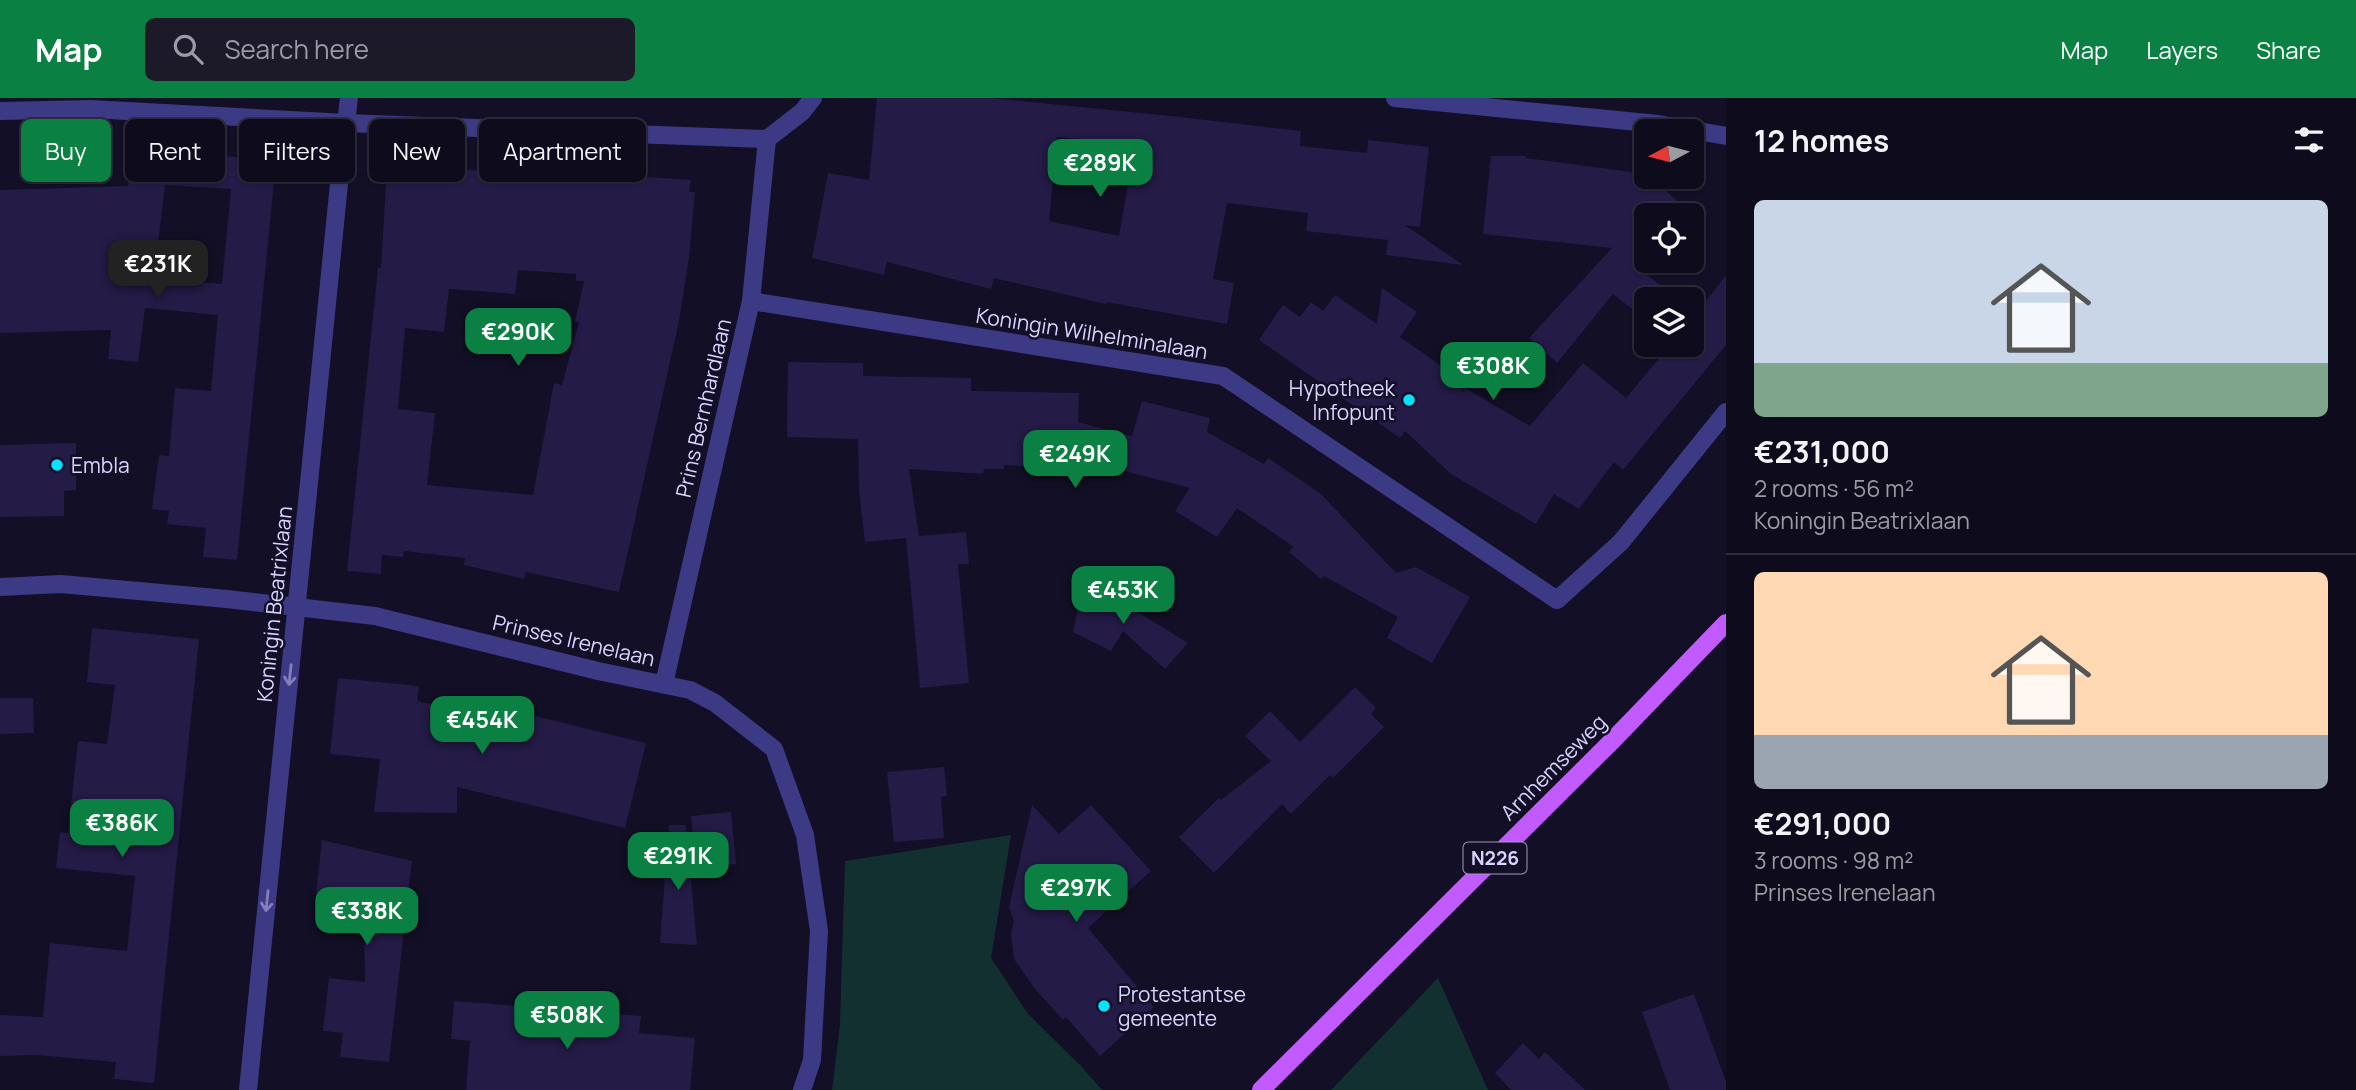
<!DOCTYPE html>
<html lang="en">
<head>
<meta charset="utf-8">
<style>
	:root { --surface:#0e0b1c; --page:#1c1929; --text:#f1f3f6; --muted:#9b9ba3; --line:#2e2b3b; --accent:#0b8043 }
	body { margin:0; font-family:Manrope,sans-serif; background:var(--page); color:var(--text); height:100vh; display:flex; flex-direction:column; font-size:26px; white-space:nowrap }
	* { box-sizing:border-box; margin:0 }
	p { font-size:23px; color:var(--muted) }
	.icon { flex:none; width:38px; height:38px; fill:none; stroke:currentColor; stroke-width:2; stroke-linecap:round; stroke-linejoin:round }
	.map { position:relative; flex:1; overflow:hidden }
	.side { display:flex; flex-direction:column; background:var(--surface); width:630px }
	.side>* { flex:none }
	.banner { position:absolute; left:21px; top:21px; width:665px; height:63px; display:flex; gap:14px }
	.needle { width:46px; rotate:263deg }
	.buttons { position:absolute; left:1634px; top:21px; display:grid; gap:14px }
	.buttons a { display:grid; place-items:center; width:70px; height:70px; border-radius:10px; background:var(--surface); box-shadow:0 2px 5px #0004,0 0 0 2px var(--line); font-size:35px }
	.price { position:absolute; translate:-50% -60px; padding:0 16px; border-radius:14px; background:var(--accent); color:#fff; font-size:23px; line-height:46px; filter:drop-shadow(0 2px 4px #0008) }
	.price::after { content:''; position:absolute; left:50%; top:42px; width:21px; height:16px; margin-left:-10px; background:inherit; clip-path:polygon(0 0,100% 0,50% 100%) }
	.price.active { background:#222; color:#fff }
	ul { padding:0; list-style:none }
	li { display:grid; align-content:center; gap:14px; height:371px; padding:0 28px }
	li+li { border-top:2px solid var(--line) }
	li span { display:grid; place-items:center; height:217px; border-radius:10px; color:#555 }
	li>.icon { margin-inline-start:auto }
	span .icon { width:126px; height:126px; fill:#fffc; stroke-width:1 }
	li b { font-size:30px }
	h2 { display:flex; justify-content:space-between; align-items:center; height:84px; padding:0 28px; font-size:30px }
	.tag { padding:0 24px; border-radius:10px; background:var(--surface); box-shadow:0 2px 5px #0004,0 0 0 2px var(--line); font-size:24px; line-height:63px }
	.tag.active { background:var(--accent); color:#fff }
	header { display:flex; align-items:center; gap:42px; box-sizing:border-box; height:98px; padding:0 35px; background:var(--accent); color:#fff }
	header strong { font-size:33px }
	nav { display:flex; gap:38px; margin-inline-start:auto; font-size:24px }
	.search { width:490px; height:63px; background:var(--page); display:flex; align-items:center; gap:18px; box-sizing:border-box; padding:0 24px; border-radius:10px; color:var(--muted); font-size:26px }
	main { display:flex; flex:1; min-height:0 }
	.map>svg:first-child { display:block }
	.green { fill:#12302f }
	.building { fill:#241b47; fill-rule:evenodd }
	.lines { fill:none; stroke-linecap:round; stroke-linejoin:round }
	.minor { stroke:#3d3a85; stroke-width:18 }
	.tertiary { stroke:#3d3a85; stroke-width:18 }
	.primary { stroke:#c25bff; stroke-width:18 }
	.oneway { stroke:#837fbc }
	.poi-dot { fill:#00e5ff; stroke:#130f26; stroke-width:2.5 }
	.labels { text-anchor:middle; dominant-baseline:central; stroke-width:5; stroke-linejoin:round; paint-order:stroke }
	.shield { fill:#130f26; stroke:#9e99be; stroke-width:2 }
	.shield-label { font-size:19px; font-weight:bold; fill:#d9d4ff }
	.street-label { font-size:21px; fill:#d9d4ff; stroke:#130f26 }
	.poi-label { font-size:21px; fill:#d9d4ff; stroke:#130f26; text-anchor:start }
</style>
</head>
<body>
<header>
<strong>Map</strong>
<div class="search"><svg class="icon" aria-label="search" viewBox="0 0 24 24"><circle cx="10" cy="10" r="6"/><path d="M15 15l6 6"/></svg>Search here</div>
<nav><a>Map</a><a>Layers</a><a>Share</a></nav>
</header>
<main>
<div class="map">
<svg width="1726" height="992" viewBox="0 0 1726 992">
	<rect width="100%" height="100%" fill="#130f26"/>
	<g class="green">
		<path d="M1011 737 991 860 1028 916 1081 968 1102 992H832L840 926 845 763Z"/>
		<path d="M1438 880 1488 992H1331Z"/>
	</g>
	<g class="building">
		<path d="M877 0H991L1180 19 1301 33 1300 48 1367 55 1368 42 1429 49 1420 129 1405 127 1463 167 1386 157 1388 142 1306 133 1308 115 1227 105 1213 181 1234 185 1227 226 1106 204V206L994 180 991 191 887 164 884 177 812 160 828 75 869 82ZM1057 39 1135 46 1119 138 1049 123Z"/>
		<path d="M133 48 197 50V55L276 63 237 462 203 459 206 430 167 426 169 413 152 411 159 357 169 358 175 290 211 293 218 217 145 210 138 264 108 261 111 232 0 235V92L128 88ZM165 87 231 91 222 186 154 180Z"/>
		<path d="M1491 58H1525L1526 60 1647 76V79H1650L1696 119 1692 123V117H1647V163H1654L1643 174 1679 201H1647V223L1613 196 1557 265 1529 240 1612 150 1483 136Z"/>
		<path d="M387 68 622 80V77L691 82 689 94H695L689 159 679 223 619 494 526 474 524 481 464 467 465 460 404 453 403 459 382 457 381 476 347 473 378 170H381ZM518 172 576 176V183H584L575 223 579 224 562 287 554 285 533 397 427 387 435 315 398 311 405 230 444 234 449 191 515 196Z"/>
		<path d="M1726 177V247L1623 372 1614 364 1579 411 1554 396 1536 426 1451 376 1405 333 1400 340 1259 242 1283 207 1300 219 1311 204 1323 213 1335 197 1377 226 1382 190 1417 214 1400 239 1463 283 1462 295 1465 290 1530 328 1583 265 1626 300 1670 247H1692V212L1697 215Z"/>
		<path d="M788 264 863 265V278L971 280V293L1079 295 1078 324 1132 338 1142 303 1210 320 1207 334 1264 366 1268 360 1321 396 1396 475 1416 469 1470 499 1432 565 1387 540 1398 519 1324 478 1321 481 1289 454 1294 449 1237 410 1217 439 1175 413 1190 390 1090 364 1089 372 1004 367V371H984L983 376 909 371 919 438 966 434 969 466H958L969 585 920 590 906 440 865 444 859 392 858 341 787 339Z"/>
		<path d="M76 345V392L64 393V418L0 419V347Z"/>
		<path d="M1084 482 1136 513 1188 545 1165 571 1123 533 1111 553 1073 534Z"/>
		<path d="M92 530 199 541 154 985 114 981 116 964 38 957 0 958V917L43 919 50 845 127 853 135 778 56 770 60 734 68 735 78 643 107 646 115 587 87 584Z"/>
		<path d="M338 580 419 588 417 603 495 621 498 609 646 645 625 730 457 689V715L374 714 380 661 330 656Z"/>
		<path d="M1355 589 1376 610 1371 616 1384 629 1333 680 1330 677 1291 716 1282 706 1214 775 1179 739 1219 700 1221 702 1271 663 1245 638 1270 613 1300 644Z"/>
		<path d="M0 600H33L34 635 0 636Z"/>
		<path d="M944 669 947 698 941 699 944 740 894 744 887 674Z"/>
		<path d="M1032 707 1059 736 1091 707 1151 773 1088 830 1154 909 1100 958 1066 919 1063 922 1035 891 1014 861 1011 835 1014 823 1009 809Z"/>
		<path d="M731 714 736 766 696 770 691 718Z"/>
		<path d="M669 727H686L697 847 660 845Z"/>
		<path d="M322 742 412 763 406 811H404V832L389 964 340 959 343 935 323 933 329 880 365 884 364 825 366 801 316 796Z"/>
		<path d="M1694 896 1726 984V992H1670L1642 914Z"/>
		<path d="M454 903 641 918 639 935 695 940 690 992H466L470 943 451 941Z"/>
		<path d="M1523 945 1539 961 1545 954 1585 992H1511L1495 975Z"/>
	</g>
	<g class="lines">
		<g class="minor">
			<path d="M1395 0 1658 26 1726 38"/>
			<path d="M0 13 91 11 346 25 767 41 802 14 813 0"/>
			<path d="M751 203 1223 278 1557 502 1621 444 1726 314"/>
			<path d="M664 586 751 203 767 41"/>
			<path d="M248 992 340 76 349 0"/>
		</g>
		<path class="tertiary" d="M0 489 61 486 227 501 375 518 598 573 690 592 715 605 774 651 805 737 819 833 812 962 802 992"/>
		<path class="primary" d="M1261 992 1612 643 1726 525"/>
	</g>
	<defs><path id="oneway-shaft" d="M-6 0H5M1.5-3L5.5 0L1.5 3" fill="none" stroke-width="1.6" stroke-linecap="round" stroke-linejoin="round" transform="scale(1.75)"/></defs>
	<g class="oneway">
		<use href="#oneway-shaft" transform="translate(290 577) rotate(96)"/>
		<use href="#oneway-shaft" transform="translate(267 803) rotate(96)"/>
	</g>
	<g class="poi-dot">
		<circle cx="1409" cy="302" r="7"/>
		<circle cx="57" cy="367" r="7"/>
		<circle cx="1104" cy="908" r="7"/>
	</g>
	<g class="labels">
		<rect class="shield" x="1463.5" y="744.5" width="63" height="31" rx="5"/>
		<g class="shield-label">
			<text x="1495" y="760">N226</text>
		</g>
		<g class="street-label">
			<text transform="translate(1092 235) rotate(9)">Koningin Wilhelminalaan</text>
			<text transform="translate(703 310) rotate(-77)">Prins Bernhardlaan</text>
			<text transform="translate(274 506) rotate(-84)">Koningin Beatrixlaan</text>
			<text transform="translate(574 542) rotate(13)">Prinses Irenelaan</text>
			<text transform="translate(1553 669) rotate(-45)">Arnhemseweg</text>
		</g>
		<g class="poi-label">
			<text x="1395" y="290" text-anchor="end">Hypotheek<tspan x="1395" dy="24">Infopunt</tspan></text>
			<text x="71" y="367">Embla</text>
			<text x="1118" y="896">Protestantse<tspan x="1118" dy="24">gemeente</tspan></text>
		</g>
	</g>
</svg>
<div class="buttons">
<a><svg class="needle" viewBox="-14 -14 28 28"><path d="M0-13l5 13h-10z" fill="#e53935"/><path d="M0 13l5-13h-10z" fill="#9b9ba3"/></svg></a>
<a><svg class="icon" aria-label="locate" viewBox="0 0 24 24"><circle cx="12" cy="12" r="6"/><path d="M12 2v4M12 18v4M2 12h4M18 12h4"/></svg></a>
<a><svg class="icon" aria-label="layers" viewBox="0 0 24 24"><path d="M12 4l9 5-9 5-9-5zM3 14l9 5 9-5"/></svg></a>
</div>
<b class="price" style="left:1100px;top:101px">€289K</b>
<b class="price active" style="left:158px;top:202px">€231K</b>
<b class="price" style="left:518px;top:270px">€290K</b>
<b class="price" style="left:1493px;top:304px">€308K</b>
<b class="price" style="left:1075px;top:392px">€249K</b>
<b class="price" style="left:1123px;top:528px">€453K</b>
<b class="price" style="left:482px;top:658px">€454K</b>
<b class="price" style="left:122px;top:761px">€386K</b>
<b class="price" style="left:678px;top:794px">€291K</b>
<b class="price" style="left:1076px;top:826px">€297K</b>
<b class="price" style="left:367px;top:849px">€338K</b>
<b class="price" style="left:567px;top:953px">€508K</b>
<div class="banner">
<a class="tag active">Buy</a>
<a class="tag">Rent</a>
<a class="tag">Filters</a>
<a class="tag">New</a>
<a class="tag">Apartment</a>
</div>
</div>
<section class="side">
<h2>12 homes<svg class="icon" aria-label="filters" viewBox="0 0 24 24"><path d="M4 7h16M4 17h16"/><circle cx="9" cy="7" r="2"/><circle cx="15" cy="17" r="2"/></svg></h2>
<ul>
<li><span style="background:linear-gradient(#c9d6e8 75%,#7fa58c 0)"><svg class="icon" aria-label="home" viewBox="0 0 24 24"><path d="M3 11l9-7 9 7M6 9v11h12V9"/></svg></span><div><b>€231,000</b><p>2 rooms · 56 m²</p><p>Koningin Beatrixlaan</p></div></li>
<li><span style="background:linear-gradient(#ffd9b3 75%,#9aa5b1 0)"><svg class="icon" aria-label="home" viewBox="0 0 24 24"><path d="M3 11l9-7 9 7M6 9v11h12V9"/></svg></span><div><b>€291,000</b><p>3 rooms · 98 m²</p><p>Prinses Irenelaan</p></div></li>
</ul>
</section>
</main>
</body>
</html>
